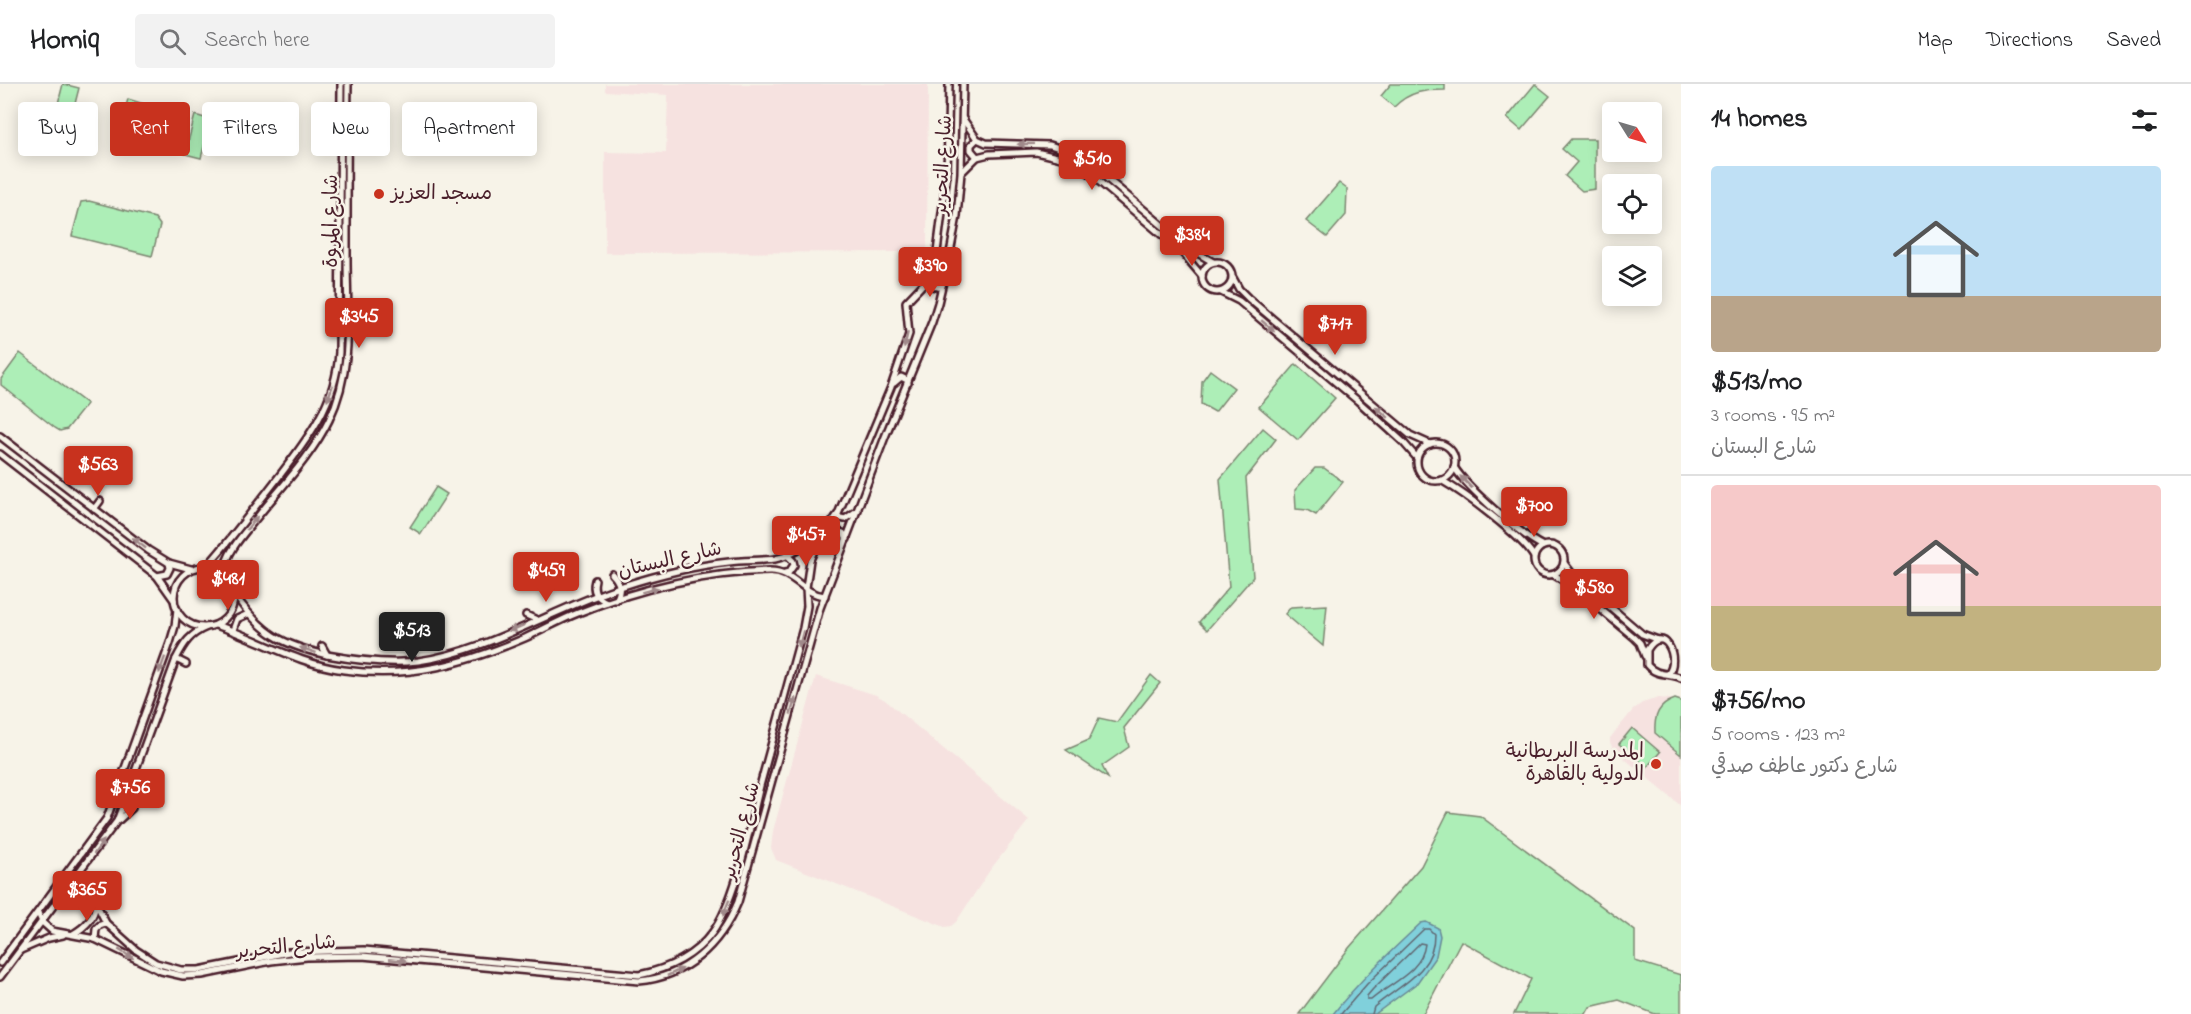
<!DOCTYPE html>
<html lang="en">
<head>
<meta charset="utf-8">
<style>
	:root { --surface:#fff; --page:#f2f2f2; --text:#202124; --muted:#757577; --line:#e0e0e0; --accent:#c8321e }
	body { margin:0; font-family:"Indie Flower","Playpen Sans Arabic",sans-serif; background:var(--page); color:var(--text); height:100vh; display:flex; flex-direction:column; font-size:22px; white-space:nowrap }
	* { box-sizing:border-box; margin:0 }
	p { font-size:20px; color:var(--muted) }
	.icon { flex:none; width:33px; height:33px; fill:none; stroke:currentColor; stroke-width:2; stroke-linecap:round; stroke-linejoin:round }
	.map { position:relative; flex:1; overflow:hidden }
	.side { display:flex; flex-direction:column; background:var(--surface); width:510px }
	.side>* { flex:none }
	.banner { position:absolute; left:18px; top:18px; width:570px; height:54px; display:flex; gap:12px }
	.needle { width:39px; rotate:127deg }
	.tools { position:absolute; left:1602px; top:18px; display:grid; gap:12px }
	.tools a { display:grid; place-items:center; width:60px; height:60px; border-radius:6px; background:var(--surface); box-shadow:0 3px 15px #0003; font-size:30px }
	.price { position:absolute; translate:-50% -51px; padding:0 14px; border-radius:6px; background:var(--accent); color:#fff; font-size:20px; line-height:39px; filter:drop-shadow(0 2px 3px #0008) }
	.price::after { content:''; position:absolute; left:50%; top:36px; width:18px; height:14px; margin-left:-9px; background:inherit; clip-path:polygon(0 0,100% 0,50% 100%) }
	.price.active { background:#222; color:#fff }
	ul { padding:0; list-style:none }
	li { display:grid; align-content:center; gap:12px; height:318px; padding:0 30px }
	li+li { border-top:2px solid var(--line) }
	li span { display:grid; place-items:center; height:186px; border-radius:6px; color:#555 }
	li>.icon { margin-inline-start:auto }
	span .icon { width:108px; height:108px; fill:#fffc; stroke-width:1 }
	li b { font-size:26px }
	h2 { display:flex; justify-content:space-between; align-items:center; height:72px; padding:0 30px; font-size:26px }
	.chip { padding:0 21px; border-radius:6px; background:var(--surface); box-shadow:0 3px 15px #0003; font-size:21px; line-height:54px }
	.chip.active { background:var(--accent); color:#fff }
	header { display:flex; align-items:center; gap:36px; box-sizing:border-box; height:84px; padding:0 30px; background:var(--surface); border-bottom:2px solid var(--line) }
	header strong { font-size:28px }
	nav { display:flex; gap:33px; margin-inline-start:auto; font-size:21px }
	.search { width:420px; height:54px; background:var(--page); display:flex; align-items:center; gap:15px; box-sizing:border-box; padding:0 21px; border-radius:6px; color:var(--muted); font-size:22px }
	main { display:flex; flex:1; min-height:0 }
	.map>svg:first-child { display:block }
	.built { fill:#f6e2e0 }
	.green { fill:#adeeb7; stroke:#7c8671; stroke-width:1.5 }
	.water { fill:#80d0db; stroke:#6a8995; stroke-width:1.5 }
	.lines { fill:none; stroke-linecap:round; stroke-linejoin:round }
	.shore { stroke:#606671; stroke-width:1.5 }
	.minor-casing { stroke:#4a1f2b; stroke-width:10 }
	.minor { stroke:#f7f3e8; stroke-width:5 }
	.oneway { fill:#a0898a }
	.poi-dot { fill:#c8321e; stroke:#f7f3e8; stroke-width:2 }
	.labels { text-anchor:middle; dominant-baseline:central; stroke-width:5; stroke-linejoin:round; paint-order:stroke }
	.street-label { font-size:20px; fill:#4a1f2b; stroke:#f7f3e8 }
	.poi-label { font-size:20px; fill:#4a1f2b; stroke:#f7f3e8; text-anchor:start }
</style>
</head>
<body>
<header>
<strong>Homiq</strong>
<div class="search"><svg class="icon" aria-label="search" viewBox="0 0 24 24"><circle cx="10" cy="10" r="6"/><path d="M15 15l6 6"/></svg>Search here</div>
<nav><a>Map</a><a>Directions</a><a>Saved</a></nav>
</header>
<main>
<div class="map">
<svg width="1681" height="930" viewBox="0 0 1681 930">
	<rect width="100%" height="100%" fill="#f7f3e8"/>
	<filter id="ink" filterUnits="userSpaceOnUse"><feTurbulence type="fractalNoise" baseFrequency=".0167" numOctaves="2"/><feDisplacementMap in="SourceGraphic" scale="12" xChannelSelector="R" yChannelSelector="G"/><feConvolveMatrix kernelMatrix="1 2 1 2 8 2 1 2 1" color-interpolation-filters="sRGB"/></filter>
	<g filter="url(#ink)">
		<g class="built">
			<path d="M605 0H928L927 168 605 169V68L666 69 668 11 605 7Z"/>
			<path d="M816 592 876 611 885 616 1029 736 990 786 956 838 951 842 945 843 776 776 771 764 773 747Z"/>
			<path d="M1659 614 1681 616V722L1613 665 1610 658V654L1633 626 1642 619Z"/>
		</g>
		<g class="green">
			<path d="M63 0 79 4 69 43 53 39Z"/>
			<path d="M1391 0H1445V6C1424 6 1410 7 1394 23L1381 12Z"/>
			<path d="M1535 0 1550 12 1521 46 1507 34Z"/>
			<path d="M128 15 144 20 133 58 117 54Z"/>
			<path d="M195 31 211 36 201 74 185 70Z"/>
			<path d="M1571 55H1595V105L1582 107 1565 92 1577 78 1562 65Z"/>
			<path d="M1339 99 1347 105 1346 131 1327 153 1306 137Z"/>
			<path d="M89 117 155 134 160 141 152 172 72 152 81 118Z"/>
			<path d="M20 269 87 320 67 345 60 347 55 344 1 301V295Z"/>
			<path d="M1296 280 1335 314 1298 356 1259 323Z"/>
			<path d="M1210 286 1234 304 1215 328 1201 320 1202 297Z"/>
			<path d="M1263 344 1276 355 1246 394 1253 493 1207 546 1199 538 1229 503 1220 395Z"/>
			<path d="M1315 384H1324L1343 398 1316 431 1307 426 1296 425 1295 406Z"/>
			<path d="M436 403 447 410 421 450 410 443Z"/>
			<path d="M1327 521 1323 562 1285 530 1291 523Z"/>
			<path d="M1151 591 1160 599 1124 644 1129 663 1102 682 1108 694 1066 666 1089 656 1099 634 1117 638Z"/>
			<path d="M1675 615 1681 617V671L1655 649C1654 632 1658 621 1675 615Z"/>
			<path d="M1632 644 1660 668 1647 683 1619 660Z"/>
			<path d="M1448 728 1480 732 1635 847V877L1681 891V930H1655L1619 916 1590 923 1586 930H1514L1531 895 1461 857 1423 930H1299L1349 864 1421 782Z"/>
		</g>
		<path class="water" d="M1426 838 1438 844 1440 852 1436 872 1417 899 1375 930H1333C1359 897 1390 868 1421 839Z"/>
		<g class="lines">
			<g class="shore">
				<path d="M1420 859 1425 860C1422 888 1390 899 1371 916H1367V912L1373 905Z"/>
				<path d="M1341 930 1367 900 1424 845H1429L1434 850C1435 888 1398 902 1374 923L1372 930"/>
			</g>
			<defs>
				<g id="minor">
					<path d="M963 35 977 55 986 59 1050 61 1079 71 1189 164 1213 178"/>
					<path d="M977 55 971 61V66L977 73"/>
					<path d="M962 88 977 73 989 70 1036 68 1065 75 1089 89 1181 167 1202 192"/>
					<circle cx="1217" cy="193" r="15"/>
					<path d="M1233 194 1239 205 1248 214 1410 351 1430 360"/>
					<path d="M927 196 931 202 938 203 942 201"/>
					<path d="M1221 208 1239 217 1358 317 1403 358 1417 374"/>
					<path d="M894 299 901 293 907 296 908 299"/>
					<path d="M0 352 148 466 169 479 191 485"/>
					<circle cx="1436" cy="378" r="19"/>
					<path d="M0 370 157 492 174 516"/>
					<path d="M1454 383C1467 404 1521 451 1543 462"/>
					<path d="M1441 396C1464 409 1522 452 1534 473"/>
					<path d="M94 425 100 417"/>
					<path d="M836 433 845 435 858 426"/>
					<circle cx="1549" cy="476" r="15"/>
					<path d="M1564 479 1573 491 1642 550 1658 556"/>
					<path d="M207 482C228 459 247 433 267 408 300 365 336 324 339 268L341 0"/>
					<circle cx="204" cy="513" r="30"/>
					<path d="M223 489C228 465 244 450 259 431 283 401 312 371 329 336 354 285 347 229 347 174 347 116 347 58 348 0"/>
					<path d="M785 489 789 488 794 481 793 477 787 471"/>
					<path d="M612 490C620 498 622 506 616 516"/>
					<path d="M1554 491 1574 503 1635 554 1640 559 1645 572"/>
					<path d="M157 492 167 490 170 484 169 479"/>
					<path d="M595 496C592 507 597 514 607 518"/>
					<path d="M235 511C261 549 282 561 327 571 354 576 391 580 418 577 490 567 554 524 623 502 657 491 693 482 729 478 744 476 760 477 775 475 799 471 811 453 831 446L843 449 847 455"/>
					<path d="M526 531 537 536"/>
					<path d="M216 541C259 555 297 580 344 586 410 595 464 580 525 554 543 546 560 536 578 529 638 505 704 489 769 487 794 486 803 511 825 512"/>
					<path d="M233 546 237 535 248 530"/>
					<path d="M322 562 327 571"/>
					<path d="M176 575 186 580"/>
					<path d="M1668 590C1681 575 1664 538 1647 566V581C1657 593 1669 588 1681 594"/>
					<path d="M119 736 132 724"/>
					<path d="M96 819 106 839 136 866 156 879 181 886H199L289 868 364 866 639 891C668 885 694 873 712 849 736 817 750 742 760 702 774 649 789 597 803 544L807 522 806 504 810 476 818 458 838 430 891 303 909 250 906 218 927 196 933 183 937 168 947 90 949 0"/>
					<path d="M38 829 42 838 52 847 95 855 161 887 183 892 202 891 271 877 307 873 362 872 639 897C686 893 720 861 738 818L820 524 885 353 932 238 938 219 951 164 957 132 961 89 963 0"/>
					<path d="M73 850C100 835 105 808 77 790"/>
					<path d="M95 855 96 845 100 841 106 839"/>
					<path d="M21 866 49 854 63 851"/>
					<path d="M0 879 107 734 170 559 175 542 177 525"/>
					<path d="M0 893 117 737 176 575C184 559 190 550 207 543"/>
				</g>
			</defs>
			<use href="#minor" class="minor-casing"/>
			<use href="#minor" class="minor"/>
		</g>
		<defs><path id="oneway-solid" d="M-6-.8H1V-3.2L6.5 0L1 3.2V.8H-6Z" transform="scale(1.5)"/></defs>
		<g class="oneway">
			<use href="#oneway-solid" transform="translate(1026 60) rotate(179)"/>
			<use href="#oneway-solid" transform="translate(1268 242) rotate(41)"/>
			<use href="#oneway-solid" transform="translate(906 256) rotate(103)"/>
			<use href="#oneway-solid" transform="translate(330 309) rotate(109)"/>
			<use href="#oneway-solid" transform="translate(1382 328) rotate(-139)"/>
			<use href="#oneway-solid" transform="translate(1466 398) rotate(-134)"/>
			<use href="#oneway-solid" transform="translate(252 439) rotate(-51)"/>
			<use href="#oneway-solid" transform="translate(139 459) rotate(-142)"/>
			<use href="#oneway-solid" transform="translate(650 506) rotate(-15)"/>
			<use href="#oneway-solid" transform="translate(517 544) rotate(157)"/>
			<use href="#oneway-solid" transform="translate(801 555) rotate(105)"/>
			<use href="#oneway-solid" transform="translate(308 566) rotate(-162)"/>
			<use href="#oneway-solid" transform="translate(162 581) rotate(110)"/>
			<use href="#oneway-solid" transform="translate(793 622) rotate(-74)"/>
			<use href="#oneway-solid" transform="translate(99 763) rotate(-54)"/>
			<use href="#oneway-solid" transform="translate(726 824) rotate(111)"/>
			<use href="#oneway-solid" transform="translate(126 870) rotate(31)"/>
			<use href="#oneway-solid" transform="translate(398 876) rotate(5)"/>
			<use href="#oneway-solid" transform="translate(675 888) rotate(-25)"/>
		</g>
	</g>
	<g class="poi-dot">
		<circle cx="379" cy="110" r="6"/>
		<circle cx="1656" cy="680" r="6"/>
	</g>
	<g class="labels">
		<g class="street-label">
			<text transform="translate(944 81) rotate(-87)">شارع التحرير</text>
			<text transform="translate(332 137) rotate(-90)">شارع المروة</text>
			<text transform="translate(670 477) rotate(-13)">شارع البستان</text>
			<text transform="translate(742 747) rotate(-75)">شارع التحرير</text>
			<text transform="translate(286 864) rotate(-6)">شارع التحرير</text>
		</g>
		<g class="poi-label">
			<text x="391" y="110">مسجد العزيز</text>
			<text x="1644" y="668" text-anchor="end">المدرسة البريطانية<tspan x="1644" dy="23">الدولية بالقاهرة</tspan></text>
		</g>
	</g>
</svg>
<div class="tools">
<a><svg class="needle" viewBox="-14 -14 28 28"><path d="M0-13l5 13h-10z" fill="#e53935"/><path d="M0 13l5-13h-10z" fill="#757577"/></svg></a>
<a><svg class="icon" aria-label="locate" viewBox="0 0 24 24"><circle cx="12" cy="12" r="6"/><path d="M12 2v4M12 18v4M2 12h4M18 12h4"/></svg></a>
<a><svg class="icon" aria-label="layers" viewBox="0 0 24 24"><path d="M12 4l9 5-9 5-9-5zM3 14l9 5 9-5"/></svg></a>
</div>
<b class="price" style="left:1092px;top:107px">$510</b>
<b class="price" style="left:1192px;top:183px">$384</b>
<b class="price" style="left:930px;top:214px">$390</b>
<b class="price" style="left:359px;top:265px">$345</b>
<b class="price" style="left:1335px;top:272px">$717</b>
<b class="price" style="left:98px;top:413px">$563</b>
<b class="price" style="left:1534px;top:454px">$700</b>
<b class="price" style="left:806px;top:483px">$457</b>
<b class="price" style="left:546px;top:519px">$459</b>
<b class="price" style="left:228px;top:527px">$481</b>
<b class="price" style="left:1594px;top:536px">$580</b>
<b class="price active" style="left:412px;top:579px">$513</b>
<b class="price" style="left:130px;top:736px">$756</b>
<b class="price" style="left:87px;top:838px">$365</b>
<div class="banner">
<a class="chip">Buy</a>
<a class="chip active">Rent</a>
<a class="chip">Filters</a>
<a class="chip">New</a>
<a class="chip">Apartment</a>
</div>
</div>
<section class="side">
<h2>14 homes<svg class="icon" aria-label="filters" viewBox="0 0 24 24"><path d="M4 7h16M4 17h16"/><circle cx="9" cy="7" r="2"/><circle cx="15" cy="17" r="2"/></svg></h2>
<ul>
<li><span style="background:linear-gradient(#bfe0f5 70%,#b9a48a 0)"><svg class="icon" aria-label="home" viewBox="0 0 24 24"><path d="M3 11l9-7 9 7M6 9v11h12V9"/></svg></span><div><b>$513/mo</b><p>3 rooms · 95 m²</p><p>شارع البستان</p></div></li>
<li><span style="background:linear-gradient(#f6c9c9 65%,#c2b280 0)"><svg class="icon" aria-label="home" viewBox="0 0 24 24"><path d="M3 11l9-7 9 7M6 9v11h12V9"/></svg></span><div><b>$756/mo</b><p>5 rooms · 123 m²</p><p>شارع دكتور عاطف صدقي</p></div></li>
</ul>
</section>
</main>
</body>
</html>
